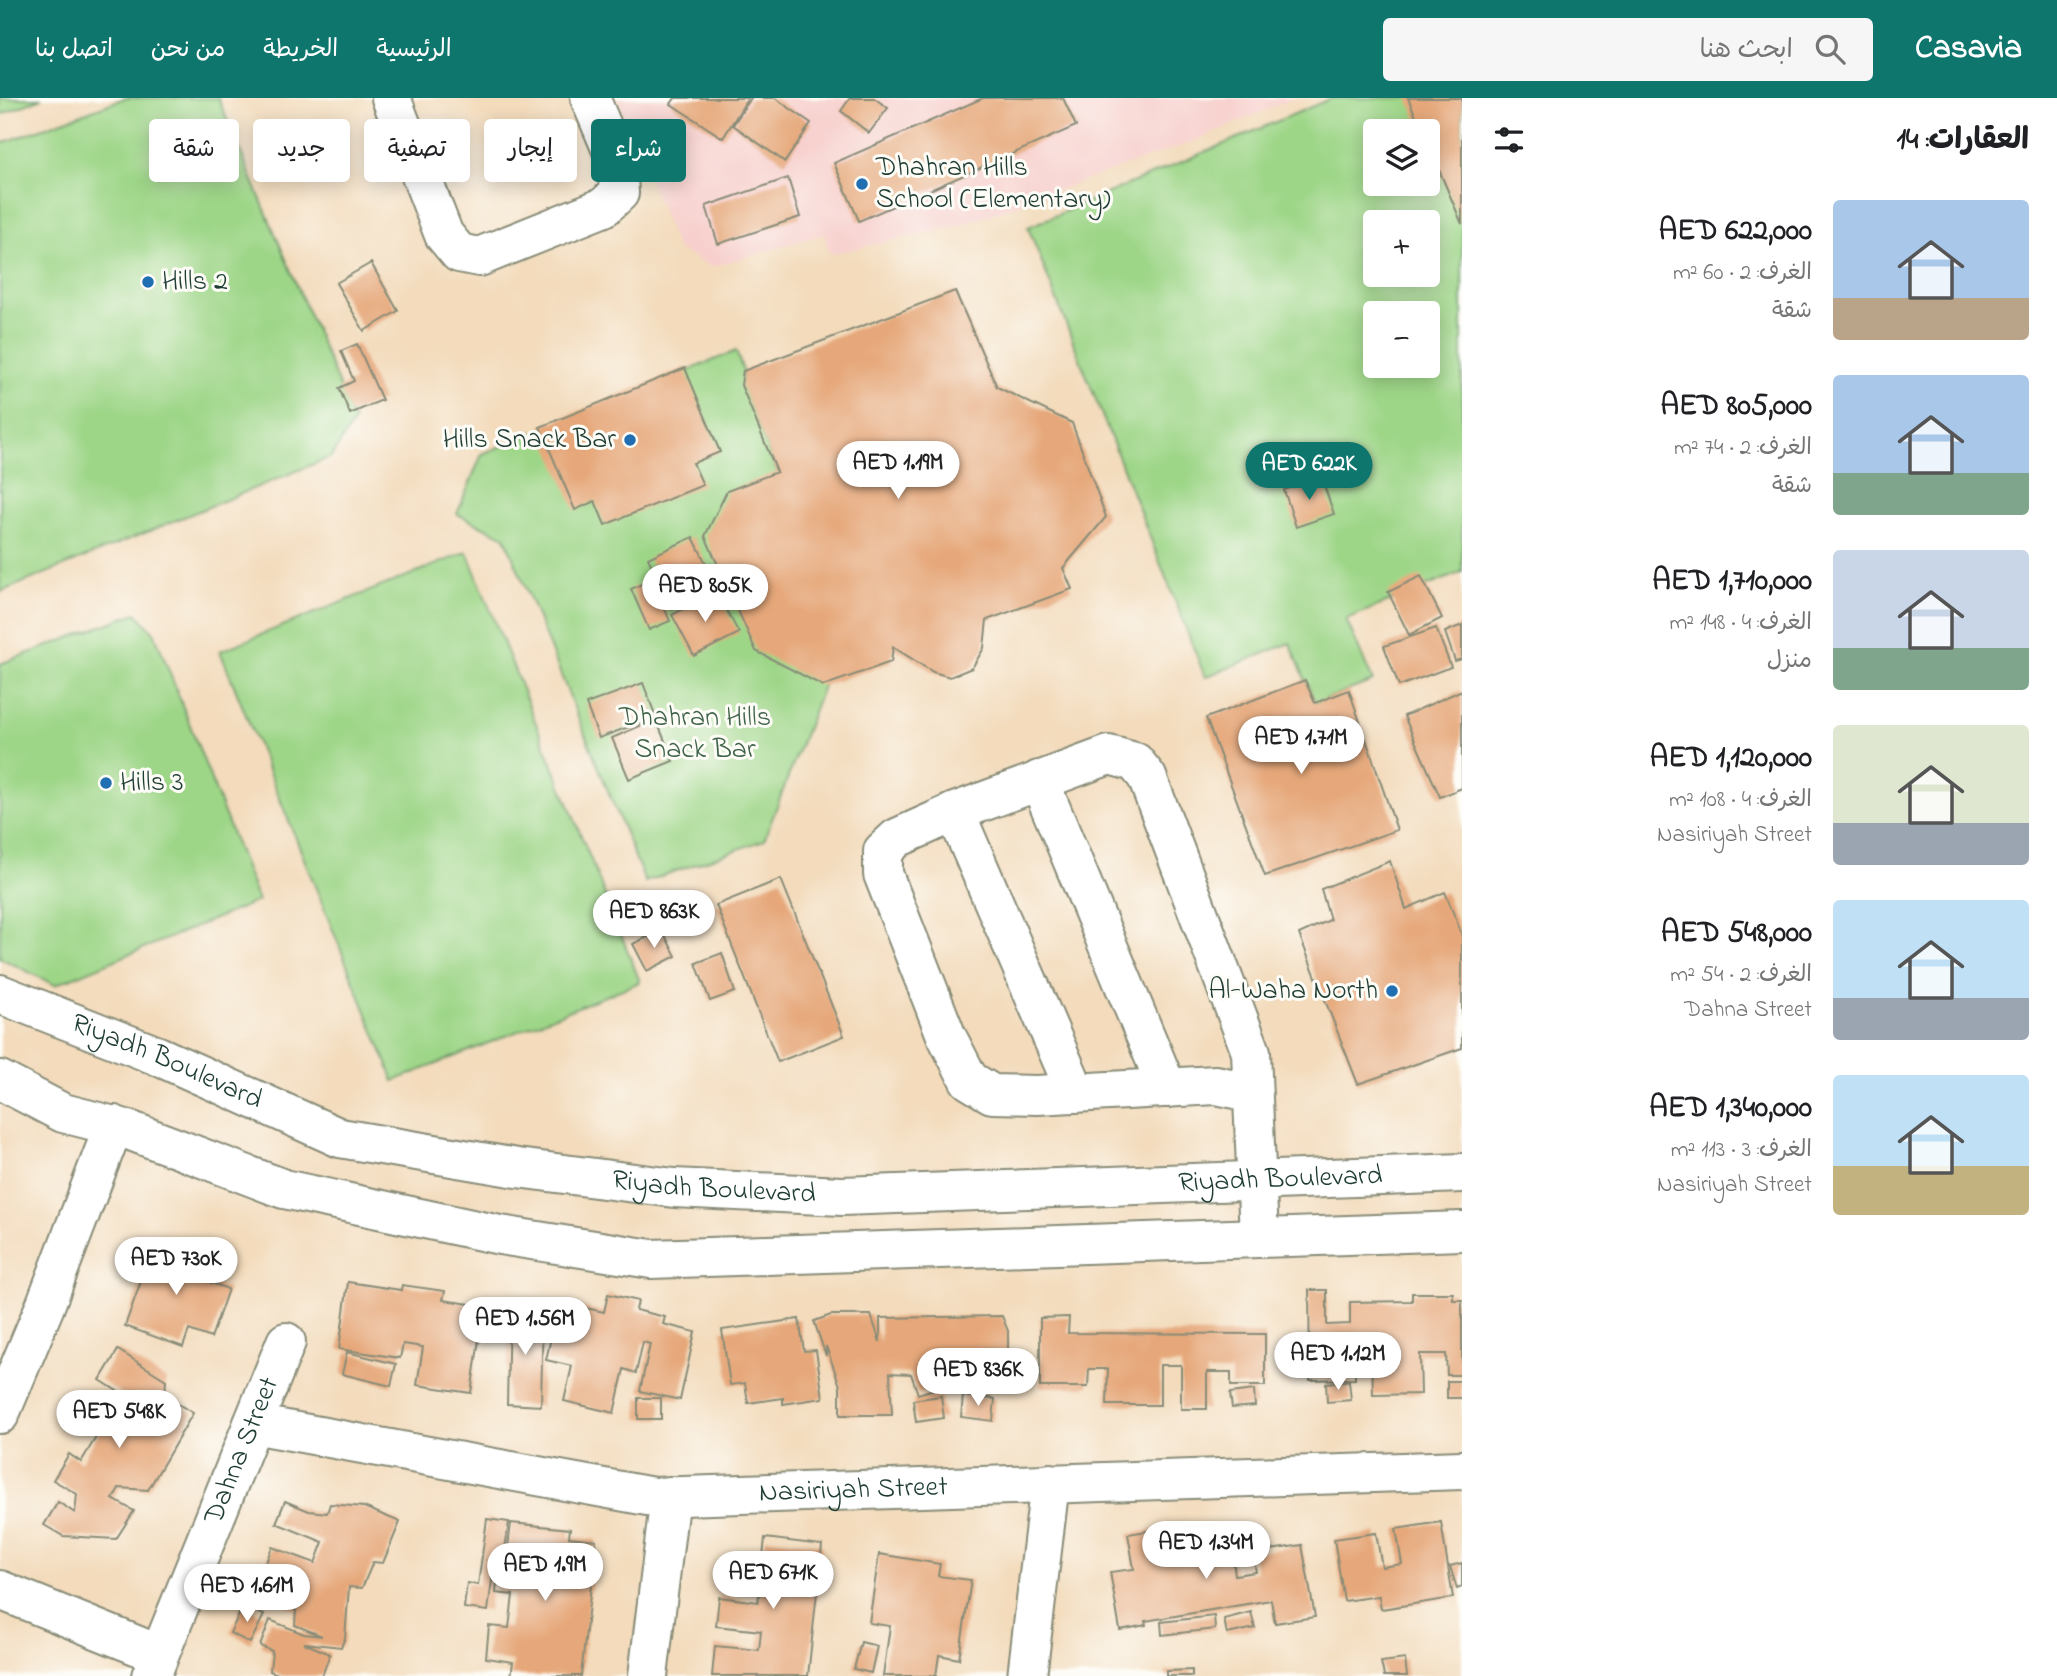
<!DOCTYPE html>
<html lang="ar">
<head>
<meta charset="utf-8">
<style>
	:root { --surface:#fff; --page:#f6f6f6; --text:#202124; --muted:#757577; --accent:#0f766e }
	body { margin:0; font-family:"Indie Flower","Playpen Sans Arabic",sans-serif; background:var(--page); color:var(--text); direction:rtl; height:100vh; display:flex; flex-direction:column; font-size:26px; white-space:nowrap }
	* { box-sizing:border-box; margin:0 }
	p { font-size:23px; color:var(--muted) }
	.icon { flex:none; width:38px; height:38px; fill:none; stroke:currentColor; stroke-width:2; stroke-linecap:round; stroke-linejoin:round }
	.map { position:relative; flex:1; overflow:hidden; direction:ltr }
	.panel { display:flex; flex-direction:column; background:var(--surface); width:595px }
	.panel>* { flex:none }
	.banner { position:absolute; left:21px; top:21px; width:665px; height:63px; direction:rtl; display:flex; gap:14px }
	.fabs { position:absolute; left:1363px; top:21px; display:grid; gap:14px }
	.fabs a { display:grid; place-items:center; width:77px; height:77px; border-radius:7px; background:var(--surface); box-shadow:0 4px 18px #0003; font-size:35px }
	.price { position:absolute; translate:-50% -60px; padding:0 16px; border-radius:24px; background:#fff; color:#222; font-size:23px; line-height:46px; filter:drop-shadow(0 2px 4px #0008) }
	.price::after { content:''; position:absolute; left:50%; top:42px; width:21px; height:16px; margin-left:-10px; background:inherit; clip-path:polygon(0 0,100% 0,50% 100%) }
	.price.current { background:var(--accent); color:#fff }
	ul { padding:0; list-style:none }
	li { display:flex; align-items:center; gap:21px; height:175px; padding:0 28px }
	li span { display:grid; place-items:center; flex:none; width:196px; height:140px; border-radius:7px; color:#555 }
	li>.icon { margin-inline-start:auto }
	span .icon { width:84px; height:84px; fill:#fffc; stroke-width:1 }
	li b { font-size:30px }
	h2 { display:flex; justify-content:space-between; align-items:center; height:84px; padding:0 28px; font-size:30px }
	.chip { padding:0 24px; border-radius:7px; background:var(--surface); box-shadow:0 4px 18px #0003; font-size:24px; line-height:63px }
	.chip.current { background:var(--accent); color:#fff }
	header { display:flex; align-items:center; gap:42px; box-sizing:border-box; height:98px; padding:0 35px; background:var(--accent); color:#fff }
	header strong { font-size:33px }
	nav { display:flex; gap:38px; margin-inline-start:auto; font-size:24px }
	.search { width:490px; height:63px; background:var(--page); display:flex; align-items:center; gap:18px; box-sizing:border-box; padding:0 24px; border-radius:7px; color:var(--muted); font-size:26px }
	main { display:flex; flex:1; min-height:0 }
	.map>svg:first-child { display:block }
	.built { fill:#f7d0cd }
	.green { fill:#9ed688; stroke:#5e8a5e; stroke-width:2; fill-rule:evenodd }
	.building { fill:#e6a87a }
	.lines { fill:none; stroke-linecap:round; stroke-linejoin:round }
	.minor-casing { stroke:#898c78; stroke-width:42 }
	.major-casing { stroke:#898c78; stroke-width:42 }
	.minor { stroke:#fff; stroke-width:38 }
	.major { stroke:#fff; stroke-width:38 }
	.poi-dot { fill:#1f6fb2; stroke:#fdfcf7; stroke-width:2.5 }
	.labels { text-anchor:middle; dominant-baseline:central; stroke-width:6; stroke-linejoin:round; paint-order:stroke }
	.poi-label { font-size:28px; fill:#1f3d34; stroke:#fdfcf7; text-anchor:start }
	.park-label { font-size:28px; fill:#3f6349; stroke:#fdfcf7 }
	.street-label { font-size:28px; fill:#1f3d34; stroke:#fdfcf7 }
</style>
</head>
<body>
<header>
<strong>Casavia</strong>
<div class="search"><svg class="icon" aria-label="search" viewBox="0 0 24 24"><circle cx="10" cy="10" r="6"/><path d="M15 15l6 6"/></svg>ابحث هنا</div>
<nav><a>الرئيسية</a><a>الخريطة</a><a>من نحن</a><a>اتصل بنا</a></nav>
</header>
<main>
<section class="panel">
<h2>العقارات: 14<svg class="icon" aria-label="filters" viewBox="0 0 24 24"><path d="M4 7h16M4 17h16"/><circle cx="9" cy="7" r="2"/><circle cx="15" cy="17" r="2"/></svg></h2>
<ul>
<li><span style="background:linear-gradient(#a9c7e8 70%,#b9a48a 0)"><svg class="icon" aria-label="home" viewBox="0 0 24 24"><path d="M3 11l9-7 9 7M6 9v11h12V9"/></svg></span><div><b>AED 622,000</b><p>الغرف: 2 · 60 m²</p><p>شقة</p></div></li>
<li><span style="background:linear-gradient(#a9c7e8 70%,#7fa58c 0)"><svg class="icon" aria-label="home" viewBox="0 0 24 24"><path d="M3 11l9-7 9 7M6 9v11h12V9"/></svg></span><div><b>AED 805,000</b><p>الغرف: 2 · 74 m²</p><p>شقة</p></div></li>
<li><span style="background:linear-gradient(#c9d6e8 70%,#7fa58c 0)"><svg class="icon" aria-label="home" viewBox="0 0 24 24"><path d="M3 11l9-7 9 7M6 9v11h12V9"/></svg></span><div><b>AED 1,710,000</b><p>الغرف: 4 · 148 m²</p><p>منزل</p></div></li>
<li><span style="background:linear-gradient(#dfe7d0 70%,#9aa5b1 0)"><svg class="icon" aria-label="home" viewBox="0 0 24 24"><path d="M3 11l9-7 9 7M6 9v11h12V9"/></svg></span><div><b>AED 1,120,000</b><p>الغرف: 4 · 108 m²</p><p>Nasiriyah Street</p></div></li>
<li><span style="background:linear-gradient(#bfe0f5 70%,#9aa5b1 0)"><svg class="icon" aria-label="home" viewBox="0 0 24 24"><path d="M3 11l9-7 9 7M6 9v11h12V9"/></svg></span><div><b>AED 548,000</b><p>الغرف: 2 · 54 m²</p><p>Dahna Street</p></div></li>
<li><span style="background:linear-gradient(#bfe0f5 65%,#c2b280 0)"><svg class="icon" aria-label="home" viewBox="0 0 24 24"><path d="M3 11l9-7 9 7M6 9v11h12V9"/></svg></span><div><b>AED 1,340,000</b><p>الغرف: 3 · 113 m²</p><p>Nasiriyah Street</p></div></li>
</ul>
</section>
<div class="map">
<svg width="1462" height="1578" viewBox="0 0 1462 1578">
	<rect width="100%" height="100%" fill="#fdfcf7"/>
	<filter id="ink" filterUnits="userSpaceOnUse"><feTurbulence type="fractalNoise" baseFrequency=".0143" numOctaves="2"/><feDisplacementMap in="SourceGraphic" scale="14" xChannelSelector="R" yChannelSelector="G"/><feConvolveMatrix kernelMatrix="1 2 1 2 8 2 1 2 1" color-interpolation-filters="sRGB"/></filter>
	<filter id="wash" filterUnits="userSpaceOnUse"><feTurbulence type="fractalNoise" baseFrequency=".00686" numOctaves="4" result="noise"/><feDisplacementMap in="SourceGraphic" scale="28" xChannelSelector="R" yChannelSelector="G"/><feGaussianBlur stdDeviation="1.57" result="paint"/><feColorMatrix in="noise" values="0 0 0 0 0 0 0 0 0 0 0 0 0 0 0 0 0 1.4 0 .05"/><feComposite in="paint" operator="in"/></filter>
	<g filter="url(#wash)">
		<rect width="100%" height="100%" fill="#f3dbbc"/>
		<path class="built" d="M617 0H1294L1192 44 955 129 830 156 824 136 712 169 677 151Z"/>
		<g class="green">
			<path d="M0 0H42L0 17Z"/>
			<path d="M125 0H218L354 323 331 359 0 494V46Z"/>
			<path d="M1332 0H1462V474L1346 521 1373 583 1315 605 1290 545 1205 579 1028 129ZM1376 33H1428V86H1376ZM1376 124H1428V177H1376ZM1376 215H1428V268H1376Z"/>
			<path d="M736 253 743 273 742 287 777 374 823 588 764 742 645 784 505 439 457 416 482 356Z"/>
			<path d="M467 454 640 884 394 983 220 553Z"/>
			<path d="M136 515 154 534 258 803 55 887 0 860V566Z"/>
		</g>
		<g id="blocks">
			<g class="building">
				<path d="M675 0H748L723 40 671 6Z"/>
				<path d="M751 0H775L811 25 785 64 733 27Z"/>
				<path d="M850 0H874L888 10 869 35 841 13Z"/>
				<path d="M983 0H1063L1076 28 859 123 834 65Z"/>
				<path d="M1408 0H1462V126L1428 46V33H1422Z"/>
				<path d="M788 80 800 119 718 146 706 108Z"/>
				<path d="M371 165 398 213 364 233 336 185Z"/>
				<path d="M955 193 997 289 1072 325 1106 419 1063 470 1072 491 987 522 984 550 972 570 950 579 933 574 893 549 891 564 823 588 756 553 705 438 727 393 777 374 741 287 743 273Z"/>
				<path d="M357 246 382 302 350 316 339 290 354 283 341 253Z"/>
				<path d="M685 270 720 354 693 365 703 387 605 427 595 403 575 412 540 329Z"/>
				<path d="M1321 379 1334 416 1296 429 1284 392Z"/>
				<path d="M693 439 718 490 673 511 648 460Z"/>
				<path d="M1421 478 1442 520 1409 537 1388 494Z"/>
				<path d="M652 481 670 523 649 532 631 491Z"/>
				<path d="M716 493 739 535 694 558 672 517Z"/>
				<path d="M1462 527V561L1455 563 1445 534Z"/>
				<path d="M1436 530 1451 569 1399 588 1384 548Z"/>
				<path d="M1305 582 1315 605 1349 592 1397 732 1265 778 1206 620Z"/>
				<path d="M643 585 656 619 599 640 586 606Z"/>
				<path d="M1462 592V690L1440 699 1404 618Z"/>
				<path d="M656 621 673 663 629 681 612 640Z"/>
				<path d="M1390 763 1406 811 1445 794 1462 837V950L1358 986 1299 836 1330 822 1321 791Z"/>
				<path d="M781 781 844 938 778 964 716 807Z"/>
				<path d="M662 832 676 858 647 873 633 846Z"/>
				<path d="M722 855 735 894 710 903 696 865Z"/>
				<path d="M155 1144 212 1164 206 1183 228 1191 211 1240 189 1232 183 1249 125 1228Z"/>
				<path d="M348 1184 401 1192 402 1187 445 1193 443 1202 484 1208 471 1295 417 1287 423 1249 403 1246 400 1260 339 1251Z"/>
				<path d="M1309 1192H1327V1227L1350 1226V1204L1412 1203V1195H1453V1202H1462V1277H1447L1446 1256H1420L1421 1296 1373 1297 1372 1257 1355 1258V1281L1310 1282Z"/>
				<path d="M608 1196 638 1203 636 1212 665 1219 663 1226 695 1234 680 1302 640 1293 650 1246 643 1244 636 1275 624 1271 614 1315 564 1303 572 1268 546 1262 559 1204 604 1214Z"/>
				<path d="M509 1210H543L541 1308 507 1306Z"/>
				<path d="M831 1217H871L880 1244V1220L1002 1218 1008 1233V1273L1012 1286 978 1297H964L959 1283 918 1296 911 1276 890 1275 892 1317H840V1288L826 1248V1258L814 1223Z"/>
				<path d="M1069 1219 1068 1235 1265 1236V1288H1231V1274H1207V1311H1181V1267H1160V1307H1107L1108 1271H1089L1088 1289H1040V1220Z"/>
				<path d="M799 1221 804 1253 816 1252 823 1300 783 1306V1300L748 1305 745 1285 730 1287 722 1232Z"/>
				<path d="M118 1252 166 1282 165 1298 193 1315 148 1392 119 1390 113 1401 134 1413 116 1441 63 1438 44 1427 58 1404 75 1415 77 1396 53 1382 69 1356 81 1364 104 1326 79 1325 75 1323 92 1296 125 1298 100 1282Z"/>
				<path d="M347 1254 396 1266 391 1288 342 1276Z"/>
				<path d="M1349 1283 1351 1302 1327 1304 1326 1285Z"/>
				<rect x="1447" y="1283" width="15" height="17"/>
				<path d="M1254 1292 1255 1308 1232 1310 1230 1295Z"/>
				<path d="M941 1298 944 1320 916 1324 913 1302Z"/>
				<path d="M963 1298 995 1301 993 1323 961 1319Z"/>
				<rect x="638" y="1300" width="23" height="21"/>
				<path d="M285 1403 309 1413 327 1415 330 1406 364 1409 400 1424 383 1465 373 1464 362 1490 349 1489 345 1540 341 1549 304 1545 330 1556 322 1578H283L270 1573 272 1553 260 1548 270 1522 304 1536 322 1538 295 1527 296 1512 254 1495 272 1449 315 1465 323 1444 276 1425Z"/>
				<path d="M487 1421 509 1424 505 1451 524 1453 522 1471 494 1467 488 1513 464 1510 467 1485 478 1487Z"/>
				<path d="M1441 1424 1453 1500 1381 1511 1379 1498 1344 1503 1334 1441 1376 1435 1382 1469 1402 1466 1396 1431Z"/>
				<path d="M511 1425 570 1431 569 1439 596 1442 581 1578H511L513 1564 486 1560 489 1528 509 1530 513 1497 496 1495 498 1471 523 1473 526 1451 508 1449Z"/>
				<path d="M1166 1430 1168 1444 1208 1438 1212 1459 1232 1455 1235 1477 1256 1474 1253 1455 1302 1447 1315 1519 1275 1525 1271 1502 1145 1523 1146 1527 1120 1532 1110 1474 1134 1471 1128 1436Z"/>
				<path d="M765 1440 822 1447 808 1578H712L715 1548 759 1552 761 1533 716 1528 719 1499 758 1504 761 1482 725 1477 728 1455 763 1459Z"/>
				<path d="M879 1456 940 1466 938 1478 971 1482 959 1561 939 1557 936 1578H883L890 1528 869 1525Z"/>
				<path d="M1462 1465V1489L1457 1491 1450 1468Z"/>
				<path d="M243 1508 264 1517 250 1545 230 1535Z"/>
				<path d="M1251 1514 1255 1530 1227 1536 1224 1521Z"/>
				<path d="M1214 1518 1215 1531 1162 1537 1161 1524Z"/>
				<path d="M861 1544 877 1548 871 1575 854 1571Z"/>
				<path d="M1405 1561 1407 1578H1384L1381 1564Z"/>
				<path d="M1192 1572V1578H1166V1573Z"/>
			</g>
		</g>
	</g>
	<g filter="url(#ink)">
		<use href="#blocks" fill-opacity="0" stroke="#898c78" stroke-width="2"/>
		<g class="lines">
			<defs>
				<g id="minor">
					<path d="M391 0 444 137 459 155 479 159 604 109 619 95 617 64 590 0"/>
					<path d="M1039 682 1167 990"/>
					<path d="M955 714 1076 995"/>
					<path d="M1252 1001 1240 992 1216 987 1037 997 992 996 969 982 946 937 883 776V753L897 740 955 714 1109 657 1135 664 1147 679 1251 954 1259 1139"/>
					<path d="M0 1316 45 1208 114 1027"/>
					<path id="s1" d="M253 1326 653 1399 1462 1372"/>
					<path d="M0 1492 158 1556"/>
					<path id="s2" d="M151 1578 286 1244"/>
					<path d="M648 1578 670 1398"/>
					<path d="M1027 1578 1050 1385"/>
				</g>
				<g id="major">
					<path id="s3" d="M0 896 158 958 340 1040 517 1070 674 1090 842 1098 1462 1075"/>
					<path d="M0 982 63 1015 126 1031 284 1091 500 1137 651 1161 1462 1133"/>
				</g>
			</defs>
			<use href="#minor" class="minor-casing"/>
			<use href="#major" class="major-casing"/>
			<use href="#minor" class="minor"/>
			<use href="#major" class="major"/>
		</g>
	</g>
	<g class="poi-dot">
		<circle cx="862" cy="86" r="7"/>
		<circle cx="148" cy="184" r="7"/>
		<circle cx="630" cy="342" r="7"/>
		<circle cx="106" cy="685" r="7"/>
		<circle cx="1392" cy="893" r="7"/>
	</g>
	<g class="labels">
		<g class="poi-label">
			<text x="876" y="70">Dhahran Hills<tspan x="876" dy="32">School (Elementary)</tspan></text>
			<text x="162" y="184">Hills 2</text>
			<text x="616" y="342" text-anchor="end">Hills Snack Bar</text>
			<text x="120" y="685">Hills 3</text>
			<text x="1378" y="893" text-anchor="end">Al-Waha North</text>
		</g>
		<g class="park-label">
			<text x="695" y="620">Dhahran Hills<tspan x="695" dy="32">Snack Bar</tspan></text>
		</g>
		<g class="street-label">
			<text stroke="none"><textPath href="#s3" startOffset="180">Riyadh Boulevard</textPath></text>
			<text stroke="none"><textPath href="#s3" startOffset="1314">Riyadh Boulevard</textPath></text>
			<text stroke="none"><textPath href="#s3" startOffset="747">Riyadh Boulevard</textPath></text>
			<text stroke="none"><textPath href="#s2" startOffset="243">Dahna Street</textPath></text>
			<text stroke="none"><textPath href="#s1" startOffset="607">Nasiriyah Street</textPath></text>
		</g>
	</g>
</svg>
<div class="fabs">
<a><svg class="icon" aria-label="layers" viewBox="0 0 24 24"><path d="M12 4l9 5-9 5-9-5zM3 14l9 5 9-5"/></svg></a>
<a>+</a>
<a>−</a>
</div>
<b class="price" style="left:898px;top:403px">AED 1.19M</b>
<b class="price current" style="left:1309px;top:404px">AED 622K</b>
<b class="price" style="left:705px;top:526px">AED 805K</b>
<b class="price" style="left:1301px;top:678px">AED 1.71M</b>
<b class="price" style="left:654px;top:852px">AED 863K</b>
<b class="price" style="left:176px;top:1199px">AED 730K</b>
<b class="price" style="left:525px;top:1259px">AED 1.56M</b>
<b class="price" style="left:1338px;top:1294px">AED 1.12M</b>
<b class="price" style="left:978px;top:1310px">AED 836K</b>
<b class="price" style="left:119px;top:1352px">AED 548K</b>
<b class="price" style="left:1206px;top:1483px">AED 1.34M</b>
<b class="price" style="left:545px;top:1505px">AED 1.9M</b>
<b class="price" style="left:773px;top:1513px">AED 671K</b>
<b class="price" style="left:247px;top:1526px">AED 1.61M</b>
<div class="banner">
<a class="chip current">شراء</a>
<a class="chip">إيجار</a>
<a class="chip">تصفية</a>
<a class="chip">جديد</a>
<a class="chip">شقة</a>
</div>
</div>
</main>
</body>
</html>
